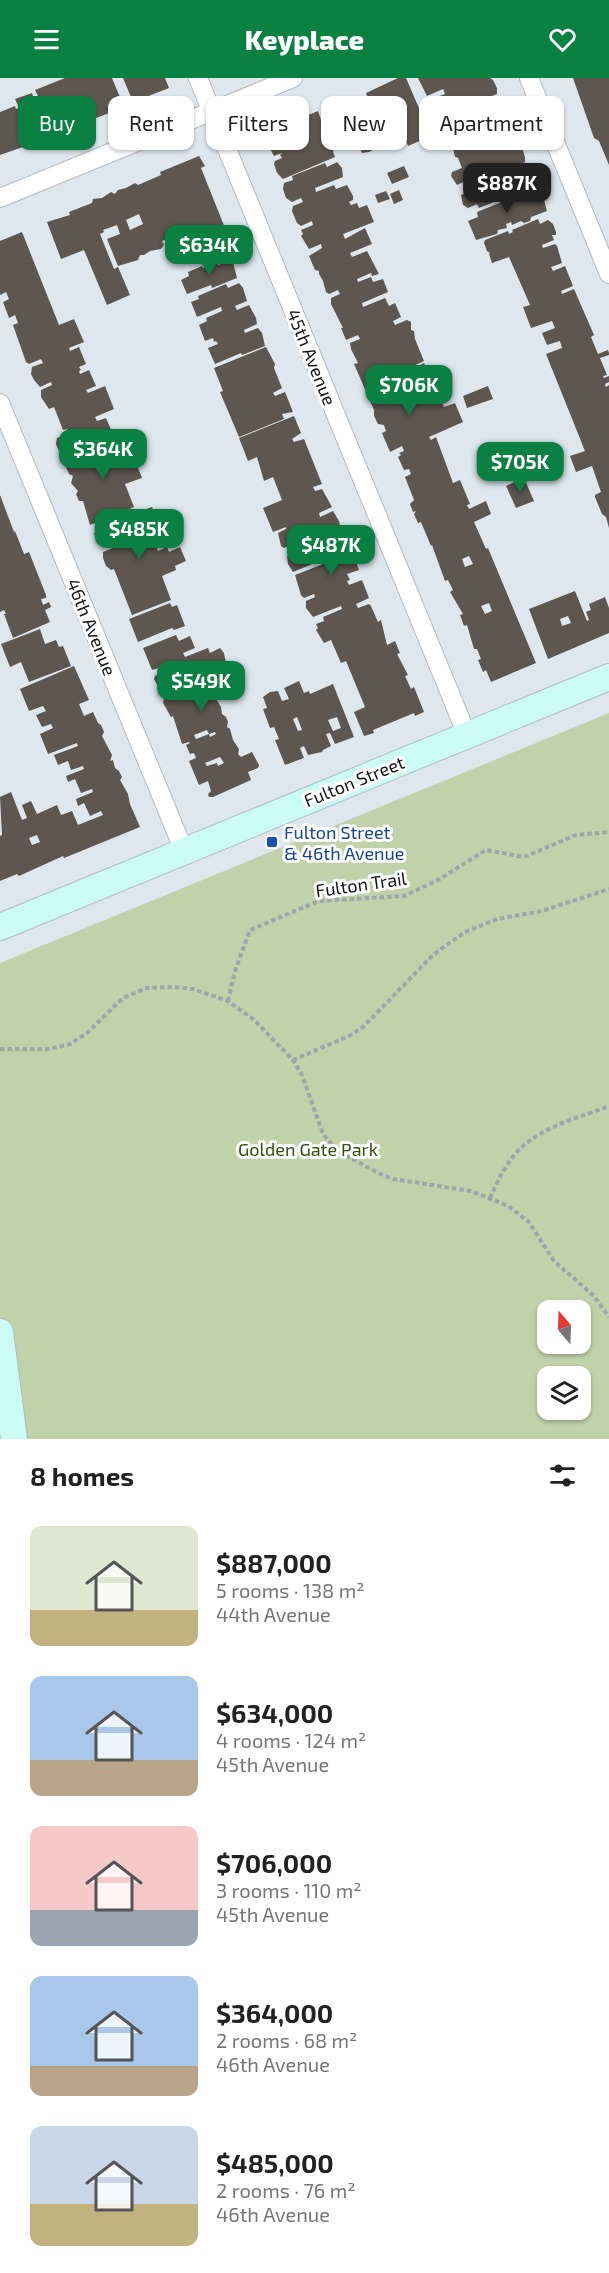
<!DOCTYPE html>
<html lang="en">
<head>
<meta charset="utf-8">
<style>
	:root { --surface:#fff; --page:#f2f2f2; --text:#222; --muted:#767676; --accent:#0b8043 }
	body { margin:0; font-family:"Exo 2",sans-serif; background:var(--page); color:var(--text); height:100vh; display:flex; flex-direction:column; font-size:22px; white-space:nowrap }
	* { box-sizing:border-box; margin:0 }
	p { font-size:20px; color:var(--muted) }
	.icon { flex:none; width:33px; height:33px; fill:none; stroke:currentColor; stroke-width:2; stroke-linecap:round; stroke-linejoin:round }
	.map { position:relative; height:1361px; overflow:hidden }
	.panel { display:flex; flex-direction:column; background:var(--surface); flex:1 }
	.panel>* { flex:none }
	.hud { position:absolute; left:18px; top:18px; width:573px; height:54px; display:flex; gap:12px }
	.needle { width:39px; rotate:341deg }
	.tools { position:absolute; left:537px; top:1222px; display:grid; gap:12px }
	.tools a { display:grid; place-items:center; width:54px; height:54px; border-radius:12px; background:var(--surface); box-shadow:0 2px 4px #0004; font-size:30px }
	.price { position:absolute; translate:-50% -51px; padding:0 14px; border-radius:12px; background:var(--accent); color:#fff; font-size:20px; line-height:39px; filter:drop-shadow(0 2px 3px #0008) }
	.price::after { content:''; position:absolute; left:50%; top:36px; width:18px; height:14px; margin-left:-9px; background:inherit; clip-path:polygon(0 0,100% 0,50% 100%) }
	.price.active { background:#222; color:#fff }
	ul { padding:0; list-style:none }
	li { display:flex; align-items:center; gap:18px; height:150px; padding:0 30px }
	li span { display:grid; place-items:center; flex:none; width:168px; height:120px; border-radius:12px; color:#555 }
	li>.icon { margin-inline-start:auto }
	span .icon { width:72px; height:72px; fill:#fffc; stroke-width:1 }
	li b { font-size:26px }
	h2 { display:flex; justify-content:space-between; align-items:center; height:72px; padding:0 30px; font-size:26px }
	.tag { padding:0 21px; border-radius:12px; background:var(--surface); box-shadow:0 2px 4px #0004; font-size:21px; line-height:54px }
	.tag.active { background:var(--accent); color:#fff }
	header { display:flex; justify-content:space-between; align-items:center; height:78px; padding:0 30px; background:var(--accent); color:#fff; font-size:27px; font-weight:800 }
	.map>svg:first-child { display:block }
	.green { fill:#bfd2aa; fill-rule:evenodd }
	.building { fill:#5d574f; fill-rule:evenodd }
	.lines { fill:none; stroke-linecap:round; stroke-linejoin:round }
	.street-casing { stroke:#b3bac3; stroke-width:20 }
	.secondary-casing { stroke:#b3bac3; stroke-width:28 }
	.path { stroke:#9da4aa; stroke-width:4; stroke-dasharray:4.5 3; stroke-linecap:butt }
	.street { stroke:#fff; stroke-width:18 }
	.secondary { stroke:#cafbf5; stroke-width:26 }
	.transit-dot { fill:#1a4fb4; stroke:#fff; stroke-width:2 }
	.labels { text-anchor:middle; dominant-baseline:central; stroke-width:6; stroke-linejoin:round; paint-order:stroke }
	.street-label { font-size:18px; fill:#101215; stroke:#fff }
	.transit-label { font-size:18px; fill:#164399; stroke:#fff; text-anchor:start }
	.park-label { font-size:18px; fill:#354d07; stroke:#fff }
</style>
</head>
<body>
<header><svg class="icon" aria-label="menu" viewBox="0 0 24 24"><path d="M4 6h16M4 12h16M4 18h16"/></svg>Keyplace<svg class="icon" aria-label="heart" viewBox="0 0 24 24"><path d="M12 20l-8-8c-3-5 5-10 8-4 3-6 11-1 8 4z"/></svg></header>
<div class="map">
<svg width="609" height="1361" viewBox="0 0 609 1361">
	<rect width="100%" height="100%" fill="#dee6ee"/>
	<path class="green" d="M609 635V1361H0V885ZM548 1233H580V1266H548ZM548 1299H580V1332H548Z"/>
	<g class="building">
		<path d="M65 0H112L124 29 99 39 88 42 87 40 65 52 64 48 52 53 53 56 43 62 0 77V34L15 28 16 31 19 30 15 21 32 15 35 24 40 22 35 12Z"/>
		<path d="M123 0H165L169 10 133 24Z"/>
		<path d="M398 0H406L431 58 408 68 398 43 402 41 400 37 396 39 393 31 390 33 400 59 393 65 391 63 384 65 381 57 378 58 382 67 369 74 362 75 358 66 354 67 346 47 351 45 343 26 348 22 361 18 370 38 371 37 370 34 373 32 366 15Z"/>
		<path d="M418 0H490L493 2 497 10V16L487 20 489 24 500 20 503 24 507 38 497 43 498 46 508 43 509 46 512 47 516 57V62L506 66 508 69 517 65 522 70 525 79V84L515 89 517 93 528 89 536 107 511 117 510 114 497 119 499 122 479 130 477 126 468 130 463 127 461 117 472 112 468 102 457 107 451 98 452 94 462 90 458 80 455 79 452 66 463 61 459 55 450 58 447 55 444 43 454 38 452 34 471 26 470 23 441 35 437 32 434 20 445 16 443 11 427 18ZM500 90 502 94 489 99 487 96Z"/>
		<path d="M573 0H609V87L599 63 594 60Z"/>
		<path d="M318 33 329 65 334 71 333 74 335 79 283 101 277 95 274 86 275 83 282 80 280 77 282 75 274 78 262 56Z"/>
		<path d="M199 78 205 88 201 90 231 165 195 180 184 154 162 163 164 167 161 171 150 173 144 177H140L138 182 118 188 107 161 120 156 117 147 103 152 104 154 100 156 114 191 118 189 130 217 107 227 84 172 61 181 47 144 70 137 69 134 92 125 93 121 102 120 111 114 115 116 118 112 126 110 135 105 138 107 161 97 160 94ZM139 136 143 146 130 152 126 142Z"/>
		<path d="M337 84 342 90 343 99 315 110 316 114 334 107 336 111 347 107 353 118V122L349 124 351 127 357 125 359 130 367 127 374 144 343 156 345 161 365 150 372 166 350 175 352 179 367 173 379 196 372 198 371 195 357 201 358 204 371 199 373 204 383 201 388 214 362 225 363 229 385 220 389 228 395 225 401 239 393 243 395 247 407 242 411 244V252L414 253 415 261 424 283 411 289 412 291 424 285 428 293 438 289 442 299 387 323 388 325 401 320 402 323 436 309 444 329 455 325 463 344 429 359 431 362 436 359 453 405 460 402 470 426 467 427 469 431 486 423 491 436 474 444 486 471 488 470 536 585 491 604 486 592 483 594 478 582 481 581 477 571H474L467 547 464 548 460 537 463 536 450 514 453 512 448 502 445 503 432 467 431 468 421 444 418 445 414 436 416 433 413 434 410 426 414 422 405 399 411 396 409 391 404 392 398 379 401 377 399 375 404 373 402 368 390 374 382 355 386 353 384 347 378 346 374 338V332L354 286 358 285 351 271 350 265 360 261 358 257 346 262 341 250H343L331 226V220L340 216 338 212 329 216 326 214 323 203 319 196V193L315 192 309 178 322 170 321 166 309 171 301 158 303 156 301 152 313 147 312 143 301 148 297 145 292 133 293 128 303 124 301 120 292 124 286 120 283 111 284 105 293 102 292 98 325 85 327 89ZM469 478 473 486 465 489 462 481ZM489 525 492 533 485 536 481 528Z"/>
		<path d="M404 88 409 99 392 106 387 95Z"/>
		<path d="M399 112 403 122 394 126 390 116Z"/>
		<path d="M386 113 390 121 378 125 375 117Z"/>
		<path d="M539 113 544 122 547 133 531 139 530 143 524 145 521 143 512 147 511 144 506 146 507 150 498 152 497 156 476 162 468 143 478 139 477 134 524 115 525 119Z"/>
		<path d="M538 141 540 146 548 142 553 146 556 154V157H552L554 162 542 167 543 170 555 166 557 168 562 185 551 189 553 193 565 188 573 208 561 213 562 216 574 211 594 257 591 259 598 276 608 272 609 275V277L600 280 607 297 603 298 604 300 609 298V304L605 306 606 309 609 307V450L606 439 602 436 595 419V417L601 414 592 388 576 394 570 378 585 373 546 276 562 270 560 263 547 267 542 255 555 250 552 243 531 250 523 229 530 227 509 179 492 185 489 176 490 175 487 173 484 165 485 162 508 153 509 156 513 154 512 152Z"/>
		<path d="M22 154 59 247 74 241 84 264 69 270 70 273 79 269 86 286 79 289 81 292 79 293 80 296 89 292 96 308 86 312 88 315 105 308 114 331 95 339 97 343 106 340 112 354 86 365 87 369 65 378 59 373 56 366 57 360 69 355 67 351 63 352 54 329 49 331 41 319V312L52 307 51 304 40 309 34 302 31 296 32 289 43 285 41 281 29 286 26 284 13 247 18 245 15 237 9 240 3 224 9 221 6 214 0 217V163Z"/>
		<path d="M216 182 218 187 230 182 231 185 233 184 237 200 212 210 211 207 187 216 181 202 189 198 188 194 202 188 203 190 206 189 205 186Z"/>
		<path d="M239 205 243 210 247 223 235 228 237 232 249 227 256 240 257 246 244 252 245 255 258 250 262 255 265 268 242 277 241 275 215 286 208 270 218 266 216 263 214 264 213 260 205 263 199 247 207 243 206 240 222 233 221 229 197 239 191 224 199 221 198 218 226 206 228 210Z"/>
		<path d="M266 269 275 286 274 290 282 310 273 315 275 318 285 314 293 334 282 336 284 341 239 359 220 314 223 313 214 290Z"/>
		<path d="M488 308 493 321 467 330 463 318Z"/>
		<path d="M294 338 301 355 292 361 294 364 304 361 322 406 313 409 315 413 322 411 332 429 319 435 320 439 333 433 339 443 341 452 328 457 330 462 342 458H345L350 468V474L347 476 348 478 353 476 359 492 347 496 350 502 347 503 349 507 362 502 369 520 356 526 358 530 369 526 371 528 378 544 381 542 387 567 395 563 400 575 397 576 408 597 405 598 411 611 414 609 424 634 415 638 414 635 373 652 374 655 364 658 354 634 365 629 346 583 341 585 331 562 324 565 316 552 318 550 316 546 324 543 323 539 342 531 341 528 313 539 306 530V523L315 519 314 516 304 520 301 517 295 497 323 486 322 482 293 494 288 486 287 478 297 474 295 471 314 463 312 459 284 470 281 468 278 455 286 451V449L273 454 263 430 282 422 273 399 264 403 257 379 248 383 239 360Z"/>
		<path d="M105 361 107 365 116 361 124 380 133 377 142 400 125 406 134 429 90 447 83 423H79L76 416 78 413 71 405 73 398 69 396 65 387 67 382 87 373 85 370Z"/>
		<path d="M524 400 534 423 516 430 506 408Z"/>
		<path d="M0 417 14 454 15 453 24 476 29 474 46 517V520L41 521 43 527 49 524 51 529 45 532 50 544 13 560 4 536H6L4 532 0 534Z"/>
		<path d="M152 429 157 442 134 451 136 456 149 450 152 457 161 453 165 465 156 468 158 473 167 469 169 474 180 469 186 483 175 488 176 492 162 498 171 522 132 537 114 491 111 492 106 488 103 480V474L120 467V460L107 468 106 464 99 467 94 455 102 452 101 449 107 446 105 442 123 435 125 439Z"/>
		<path d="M575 513 587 543 589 542 586 534 591 532 589 526 605 519 609 530V555L548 581 529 531ZM568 538 571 545 562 548 560 541Z"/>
		<path d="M170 525 172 529 177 527 185 548 174 552 172 550 138 564 129 541Z"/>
		<path d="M40 551 45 566 56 562 59 569 63 568 71 588 29 604 21 584 10 589 1 566Z"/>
		<path d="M176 557 179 563 190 558 195 570 183 575 185 579 208 570 210 575 220 570 224 575 226 585 215 589 219 598 230 593 236 604 235 607 225 612 226 616 216 621 221 629 222 636 226 639 228 644 227 649 230 651 233 662 239 671 238 676 241 679 252 674 259 687 258 690 248 694 251 702 213 719H209L208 716 211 713 208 703 199 707 189 683 196 680 194 675 190 676 186 667 190 665 189 664 182 666 173 638 171 639 163 625 164 620 173 616 171 611 162 615 154 601 155 598 164 594 162 589 152 592 143 570ZM207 652 209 656 215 654 216 656 210 659 209 656 196 661 194 657ZM220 679 224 685 218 688 217 685 207 688 205 685Z"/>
		<path d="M74 588 89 622 79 626 84 638 93 634 98 645 101 647 104 654 102 658 112 677 110 683 113 682 115 690 119 693 122 699 120 702 128 716 130 726 140 749 64 780 63 778 19 798 17 796 0 803V758L2 757 0 719 11 714 22 742 27 740 22 727 31 723 37 736 57 727 61 737 72 733 78 747 103 737 101 733 90 738 84 725 78 728 76 721 93 714 92 711 81 715 75 701 68 704 66 698 84 691 83 688 71 692 68 683 58 687 54 677 78 668 77 665 48 676 40 656 53 650 51 646 42 649 36 637 46 633 43 628 29 633 20 611ZM37 757 40 764 32 767 29 760Z"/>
		<path d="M299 603 304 615 309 613 310 616 333 606 354 659 335 666 330 655 326 656 331 668 323 672 322 674 308 677 304 668 300 670 304 680 285 687 275 662 279 661 274 649 270 650 263 631 267 630 263 619 270 614 278 613 282 623 285 622 289 621 284 610ZM297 639 302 652 298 653 293 641ZM337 639 341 650 333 653 328 642Z"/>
	</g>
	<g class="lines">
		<defs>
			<g id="street">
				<path d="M198 0 467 657"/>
				<path d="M529 0 609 196"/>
				<path d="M0 120 293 0"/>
				<path d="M0 325 184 773"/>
			</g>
			<g id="secondary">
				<path d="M0 849 609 599"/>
				<path d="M0 1254 14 1361"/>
			</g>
		</defs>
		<use href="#street" class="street-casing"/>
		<use href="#secondary" class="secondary-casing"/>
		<g class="path">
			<path d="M228 923 235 893 250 852 319 823 404 818 438 802 486 772 524 779 576 757 609 754"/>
			<path d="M0 971H49L70 966 87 955 123 920 147 910 174 909 193 911 228 923 253 941 293 982 302 997 323 1056 338 1073 378 1095 393 1101 471 1113 508 1128 529 1144 554 1183 594 1218 609 1239"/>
			<path d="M293 982 349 958 363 949 434 876 465 854 497 841 542 833 609 811"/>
			<path d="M490 1120C498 1102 509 1080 523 1068 547 1047 581 1039 609 1028"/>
		</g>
		<use href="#street" class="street"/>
		<use href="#secondary" class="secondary"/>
	</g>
	<rect class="transit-dot" x="266" y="758" width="12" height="12" rx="3"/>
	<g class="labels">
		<g class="street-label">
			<text transform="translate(312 279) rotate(68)">45th Avenue</text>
			<text transform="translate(92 549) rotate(68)">46th Avenue</text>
			<text transform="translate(354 703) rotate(-22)">Fulton Street</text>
			<text transform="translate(361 806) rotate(-8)">Fulton Trail</text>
		</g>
		<g class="transit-label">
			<text x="284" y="754">Fulton Street<tspan x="284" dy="21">&amp; 46th Avenue</tspan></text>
		</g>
		<g class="park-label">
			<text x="308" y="1071">Golden Gate Park</text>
		</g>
	</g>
</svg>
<div class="tools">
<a><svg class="needle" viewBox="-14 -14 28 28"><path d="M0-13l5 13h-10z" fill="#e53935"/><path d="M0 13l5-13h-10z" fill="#767676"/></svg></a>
<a><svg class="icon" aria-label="layers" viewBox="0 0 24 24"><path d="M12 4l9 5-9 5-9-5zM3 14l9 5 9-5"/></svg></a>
</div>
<b class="price active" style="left:507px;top:136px">$887K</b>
<b class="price" style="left:209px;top:198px">$634K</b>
<b class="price" style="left:409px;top:338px">$706K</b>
<b class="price" style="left:103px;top:402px">$364K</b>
<b class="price" style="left:520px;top:415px">$705K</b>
<b class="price" style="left:139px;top:482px">$485K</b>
<b class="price" style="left:331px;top:498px">$487K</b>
<b class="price" style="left:201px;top:634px">$549K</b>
<div class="hud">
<a class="tag active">Buy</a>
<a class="tag">Rent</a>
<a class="tag">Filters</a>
<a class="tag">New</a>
<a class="tag">Apartment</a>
</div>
</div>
<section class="panel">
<h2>8 homes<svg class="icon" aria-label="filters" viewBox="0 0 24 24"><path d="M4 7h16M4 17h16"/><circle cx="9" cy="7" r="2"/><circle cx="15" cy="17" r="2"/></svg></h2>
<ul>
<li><span style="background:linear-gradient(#dfe7d0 70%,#c2b280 0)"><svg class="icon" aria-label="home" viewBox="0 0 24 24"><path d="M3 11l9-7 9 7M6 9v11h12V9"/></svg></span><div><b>$887,000</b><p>5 rooms · 138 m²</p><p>44th Avenue</p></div></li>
<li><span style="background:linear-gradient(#a9c7e8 70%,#b9a48a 0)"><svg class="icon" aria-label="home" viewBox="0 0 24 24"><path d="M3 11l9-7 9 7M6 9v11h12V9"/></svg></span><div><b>$634,000</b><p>4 rooms · 124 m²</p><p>45th Avenue</p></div></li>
<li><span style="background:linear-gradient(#f6c9c9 70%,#9aa5b1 0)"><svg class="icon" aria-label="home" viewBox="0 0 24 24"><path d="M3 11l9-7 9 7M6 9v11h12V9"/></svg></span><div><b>$706,000</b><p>3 rooms · 110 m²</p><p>45th Avenue</p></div></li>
<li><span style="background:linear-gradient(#a9c7e8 75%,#b9a48a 0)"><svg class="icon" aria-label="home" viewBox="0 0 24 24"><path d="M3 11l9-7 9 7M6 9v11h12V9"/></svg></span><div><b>$364,000</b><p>2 rooms · 68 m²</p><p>46th Avenue</p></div></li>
<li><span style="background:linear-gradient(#c9d6e8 65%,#c2b280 0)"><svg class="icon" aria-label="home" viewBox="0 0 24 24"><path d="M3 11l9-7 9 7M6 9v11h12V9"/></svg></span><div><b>$485,000</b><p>2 rooms · 76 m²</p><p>46th Avenue</p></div></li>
</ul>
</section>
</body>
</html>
